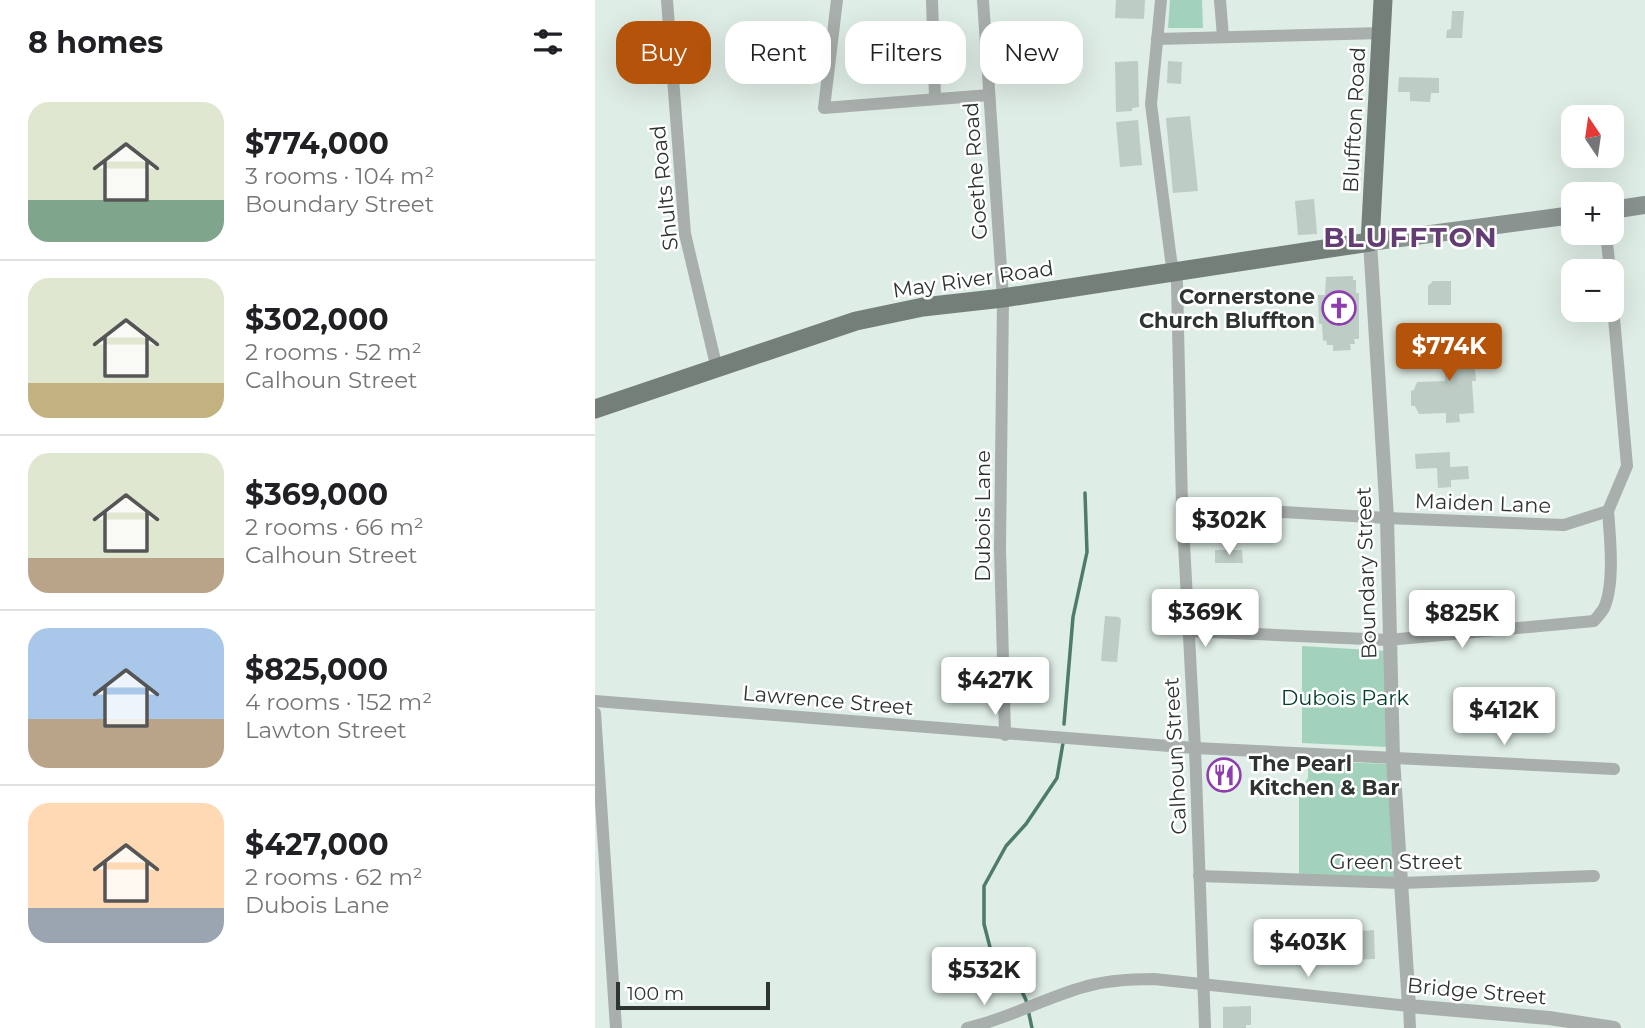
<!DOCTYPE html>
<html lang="en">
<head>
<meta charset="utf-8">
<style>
	:root { --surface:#fff; --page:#f2f2f2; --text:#202124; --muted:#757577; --line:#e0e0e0; --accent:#b45309 }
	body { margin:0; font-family:Montserrat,sans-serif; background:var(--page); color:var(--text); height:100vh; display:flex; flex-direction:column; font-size:26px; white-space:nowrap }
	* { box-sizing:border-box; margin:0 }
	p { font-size:23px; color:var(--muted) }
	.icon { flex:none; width:38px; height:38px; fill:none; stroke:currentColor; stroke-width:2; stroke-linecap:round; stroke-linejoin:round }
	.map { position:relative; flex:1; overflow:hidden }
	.side { display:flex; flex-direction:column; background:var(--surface); width:595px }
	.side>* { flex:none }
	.hud { position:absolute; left:21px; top:21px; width:665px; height:63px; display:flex; gap:14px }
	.needle { width:46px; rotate:347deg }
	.controls { position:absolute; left:966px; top:105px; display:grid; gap:14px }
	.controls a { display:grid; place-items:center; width:63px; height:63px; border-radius:14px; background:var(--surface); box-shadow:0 7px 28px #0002; font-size:35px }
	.scale { position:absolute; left:21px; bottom:18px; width:154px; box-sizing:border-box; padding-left:7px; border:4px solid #2e3431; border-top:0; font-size:19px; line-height:24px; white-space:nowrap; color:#2e3431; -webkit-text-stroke:5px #fff; paint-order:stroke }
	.price { position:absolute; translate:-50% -60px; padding:0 16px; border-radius:7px; background:#fff; color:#222; font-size:23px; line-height:46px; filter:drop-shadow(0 2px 4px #0008) }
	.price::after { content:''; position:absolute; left:50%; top:42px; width:21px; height:16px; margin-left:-10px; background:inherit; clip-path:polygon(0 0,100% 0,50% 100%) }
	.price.selected { background:var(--accent); color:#fff }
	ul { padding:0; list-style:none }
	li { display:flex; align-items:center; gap:21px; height:175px; padding:0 28px }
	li+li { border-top:2px solid var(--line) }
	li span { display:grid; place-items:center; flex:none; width:196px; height:140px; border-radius:21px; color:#555 }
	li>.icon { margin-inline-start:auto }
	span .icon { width:84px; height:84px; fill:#fffc; stroke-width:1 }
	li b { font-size:30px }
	h2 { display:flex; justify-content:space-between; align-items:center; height:84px; padding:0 28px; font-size:30px }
	.chip { padding:0 24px; border-radius:21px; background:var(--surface); box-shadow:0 7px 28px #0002; font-size:24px; line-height:63px }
	.chip.selected { background:var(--accent); color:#fff }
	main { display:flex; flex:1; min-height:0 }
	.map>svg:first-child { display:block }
	.green { fill:#a2d2bc }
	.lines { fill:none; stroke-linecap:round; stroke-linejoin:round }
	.stream { stroke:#4d7c68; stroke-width:3.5 }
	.building { fill:#bdccc4 }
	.minor { stroke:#a9afac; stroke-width:12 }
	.tertiary { stroke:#a9afac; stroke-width:14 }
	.secondary { stroke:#8a938f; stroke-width:18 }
	.primary { stroke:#747f7a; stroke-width:19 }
	.labels { text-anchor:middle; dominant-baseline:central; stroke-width:5; stroke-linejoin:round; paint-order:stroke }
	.street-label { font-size:21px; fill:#2e3431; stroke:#fff }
	.poi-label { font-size:21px; font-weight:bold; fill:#2e3431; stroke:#fff; text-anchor:end }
	.park-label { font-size:21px; fill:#06402d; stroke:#fff }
	.district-label { font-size:28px; font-weight:bold; letter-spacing:2px; fill:#633c74; stroke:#fff }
</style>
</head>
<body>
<main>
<section class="side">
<h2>8 homes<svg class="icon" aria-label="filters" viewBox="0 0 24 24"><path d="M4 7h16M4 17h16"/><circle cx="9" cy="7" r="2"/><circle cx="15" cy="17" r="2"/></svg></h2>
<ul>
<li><span style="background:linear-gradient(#dfe7d0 70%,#7fa58c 0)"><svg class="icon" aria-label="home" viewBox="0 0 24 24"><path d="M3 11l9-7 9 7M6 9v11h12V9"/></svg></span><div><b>$774,000</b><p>3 rooms · 104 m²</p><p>Boundary Street</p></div></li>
<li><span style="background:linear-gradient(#dfe7d0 75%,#c2b280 0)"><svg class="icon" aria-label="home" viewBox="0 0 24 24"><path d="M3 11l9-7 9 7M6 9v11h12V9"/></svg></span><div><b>$302,000</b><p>2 rooms · 52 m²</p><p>Calhoun Street</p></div></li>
<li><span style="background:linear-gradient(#dfe7d0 75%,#b9a48a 0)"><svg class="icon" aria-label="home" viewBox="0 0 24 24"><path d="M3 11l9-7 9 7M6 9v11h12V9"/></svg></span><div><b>$369,000</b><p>2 rooms · 66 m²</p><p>Calhoun Street</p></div></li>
<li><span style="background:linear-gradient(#a9c7e8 65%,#b9a48a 0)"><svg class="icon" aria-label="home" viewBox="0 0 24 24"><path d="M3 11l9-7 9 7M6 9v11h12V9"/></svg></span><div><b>$825,000</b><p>4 rooms · 152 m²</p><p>Lawton Street</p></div></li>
<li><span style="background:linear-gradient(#ffd9b3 75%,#9aa5b1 0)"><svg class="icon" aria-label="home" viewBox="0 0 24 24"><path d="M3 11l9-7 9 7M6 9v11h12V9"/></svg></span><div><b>$427,000</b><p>2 rooms · 62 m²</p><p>Dubois Lane</p></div></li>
</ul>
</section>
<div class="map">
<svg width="1050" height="1028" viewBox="0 0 1050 1028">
	<rect width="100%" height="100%" fill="#deede5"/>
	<g class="green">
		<path d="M575 0H607L608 28H573Z"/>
		<path d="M707 646 792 651 793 747 707 743Z"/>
		<path d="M713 761 794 764 802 878 704 875V793L713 778Z"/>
	</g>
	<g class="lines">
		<g class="stream">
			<path d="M469 724 478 617 492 552 490 493"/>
			<path d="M437 1028 431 1000 420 977 397 955 389 924V886L411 846 431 824 462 778 468 743"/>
		</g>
	</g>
	<g class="building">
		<path d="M521 0H550L549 19 520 18Z"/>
		<path d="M857 11H869L867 38H851L852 30 856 29Z"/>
		<path d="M543 61 544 107 537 108V111L521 112 520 62Z"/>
		<path d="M573 61 587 62 586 84 572 83Z"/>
		<path d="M804 77 844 78V93H836L835 102 815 101V92H803Z"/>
		<path d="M595 116 603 191 578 193 571 118Z"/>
		<path d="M543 120 547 165 525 167 521 122Z"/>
		<path d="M719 199 722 234 703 235 700 201Z"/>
		<path d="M758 276V280H761V293H764V339H759L760 344H755L756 350 738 351V345H732L731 340 728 341 727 324H724L723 295H730L731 277Z"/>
		<path d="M838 281H856V305H833V286Z"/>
		<path d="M877 339 881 381H877L879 413 864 414 865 422 851 423V413L824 414 820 406H816V391L819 390 822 382 850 381V368L834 369 833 355 849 354V350H854L853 340Z"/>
		<path d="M855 452V467L873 466 874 479 856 480V487L843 488 842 468 821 469 820 454Z"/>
		<path d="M620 550H647L648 563H620Z"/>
		<path d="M510 616 524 617 526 620 522 662 506 661Z"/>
		<path d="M644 764 645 784 615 786 613 766Z"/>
		<path d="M754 921H767L768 931 779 930 780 959 756 960Z"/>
		<path d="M656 1006V1025H651V1028H628V1007Z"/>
	</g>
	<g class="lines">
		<g class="minor">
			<path d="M72 0 90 234 122 369"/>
			<path d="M242 0 229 108 394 95"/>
			<path d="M337 0 340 98"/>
			<path d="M388 0 408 298 405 548 410 735"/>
			<path d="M566 0 556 104 576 260 582 283 587 506 600 748 610 1028"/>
			<path d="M625 0 628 37"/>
			<path d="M562 39 787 33"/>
			<path d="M1011 233 1015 271"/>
			<path d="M587 506 792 518 969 525 1013 511 1032 466 1017 295"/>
			<path d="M593 631 793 640 999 621C1002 617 1007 612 1009 608 1020 584 1015 537 1013 511"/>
			<path d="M0 701 600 748 1019 769"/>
			<path d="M0 713 21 1028"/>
			<path d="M604 876 806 883 999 876"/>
			<path d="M372 1028C413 1019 449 998 489 987 512 980 535 979 559 979L814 1006 815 1028"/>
		</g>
		<path class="tertiary" d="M775 242 792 518 798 758 814 1006 954 1018 1019 1028"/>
		<g class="secondary">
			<path d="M1017 210 1050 205"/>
			<path d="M775 242 978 215"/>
		</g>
		<path class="primary" d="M0 409 261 321 328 307 408 298 775 242 788 0"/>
	</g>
	<defs>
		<symbol id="church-ring" viewBox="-11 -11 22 22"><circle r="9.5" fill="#fff" stroke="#8d3dad" stroke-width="1.5"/><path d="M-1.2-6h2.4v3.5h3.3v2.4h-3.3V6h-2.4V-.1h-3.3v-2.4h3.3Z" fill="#8d3dad"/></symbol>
		<symbol id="restaurant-ring" viewBox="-11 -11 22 22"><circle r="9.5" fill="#fff" stroke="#8d3dad" stroke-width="1.5"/><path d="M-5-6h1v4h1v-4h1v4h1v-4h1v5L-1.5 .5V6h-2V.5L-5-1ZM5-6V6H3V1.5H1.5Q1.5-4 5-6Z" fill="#8d3dad"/></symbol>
	</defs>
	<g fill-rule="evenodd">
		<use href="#church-ring" x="725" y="289" width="38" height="38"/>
		<use href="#restaurant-ring" x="610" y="756" width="38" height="38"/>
	</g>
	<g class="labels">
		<g class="street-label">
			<text transform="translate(759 120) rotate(-87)">Bluffton Road</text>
			<text transform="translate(380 171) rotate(-94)">Goethe Road</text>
			<text transform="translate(69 188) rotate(-96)">Shults Road</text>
			<text transform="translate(378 279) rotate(-8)">May River Road</text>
			<text transform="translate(888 503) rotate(2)">Maiden Lane</text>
			<text transform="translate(387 516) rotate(-90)">Dubois Lane</text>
			<text transform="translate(771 573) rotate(-92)">Boundary Street</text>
			<text transform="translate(233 700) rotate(5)">Lawrence Street</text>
			<text transform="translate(580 756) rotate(-93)">Calhoun Street</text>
			<text x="801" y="861">Green Street</text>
			<text transform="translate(882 991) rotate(5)">Bridge Street</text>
		</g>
		<g class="poi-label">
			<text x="720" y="296">Cornerstone<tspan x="720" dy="24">Church Bluffton</tspan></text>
			<text x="654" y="763" text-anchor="start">The Pearl<tspan x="654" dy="24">Kitchen &amp; Bar</tspan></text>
		</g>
		<g class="park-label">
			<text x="750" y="697">Dubois Park</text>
		</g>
		<g class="district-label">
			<text x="816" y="237">BLUFFTON</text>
		</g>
	</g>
</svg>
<div class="controls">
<a><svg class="needle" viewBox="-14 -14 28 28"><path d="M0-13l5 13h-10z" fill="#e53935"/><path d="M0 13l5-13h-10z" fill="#757577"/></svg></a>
<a>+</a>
<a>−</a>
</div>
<div class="scale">100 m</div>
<b class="price selected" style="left:854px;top:383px">$774K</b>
<b class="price" style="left:634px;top:557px">$302K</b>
<b class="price" style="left:610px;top:649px">$369K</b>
<b class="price" style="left:867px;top:650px">$825K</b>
<b class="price" style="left:400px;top:717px">$427K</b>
<b class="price" style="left:909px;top:747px">$412K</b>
<b class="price" style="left:713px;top:979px">$403K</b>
<b class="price" style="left:389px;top:1007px">$532K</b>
<div class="hud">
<a class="chip selected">Buy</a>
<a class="chip">Rent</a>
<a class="chip">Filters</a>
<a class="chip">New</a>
</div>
</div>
</main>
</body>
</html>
